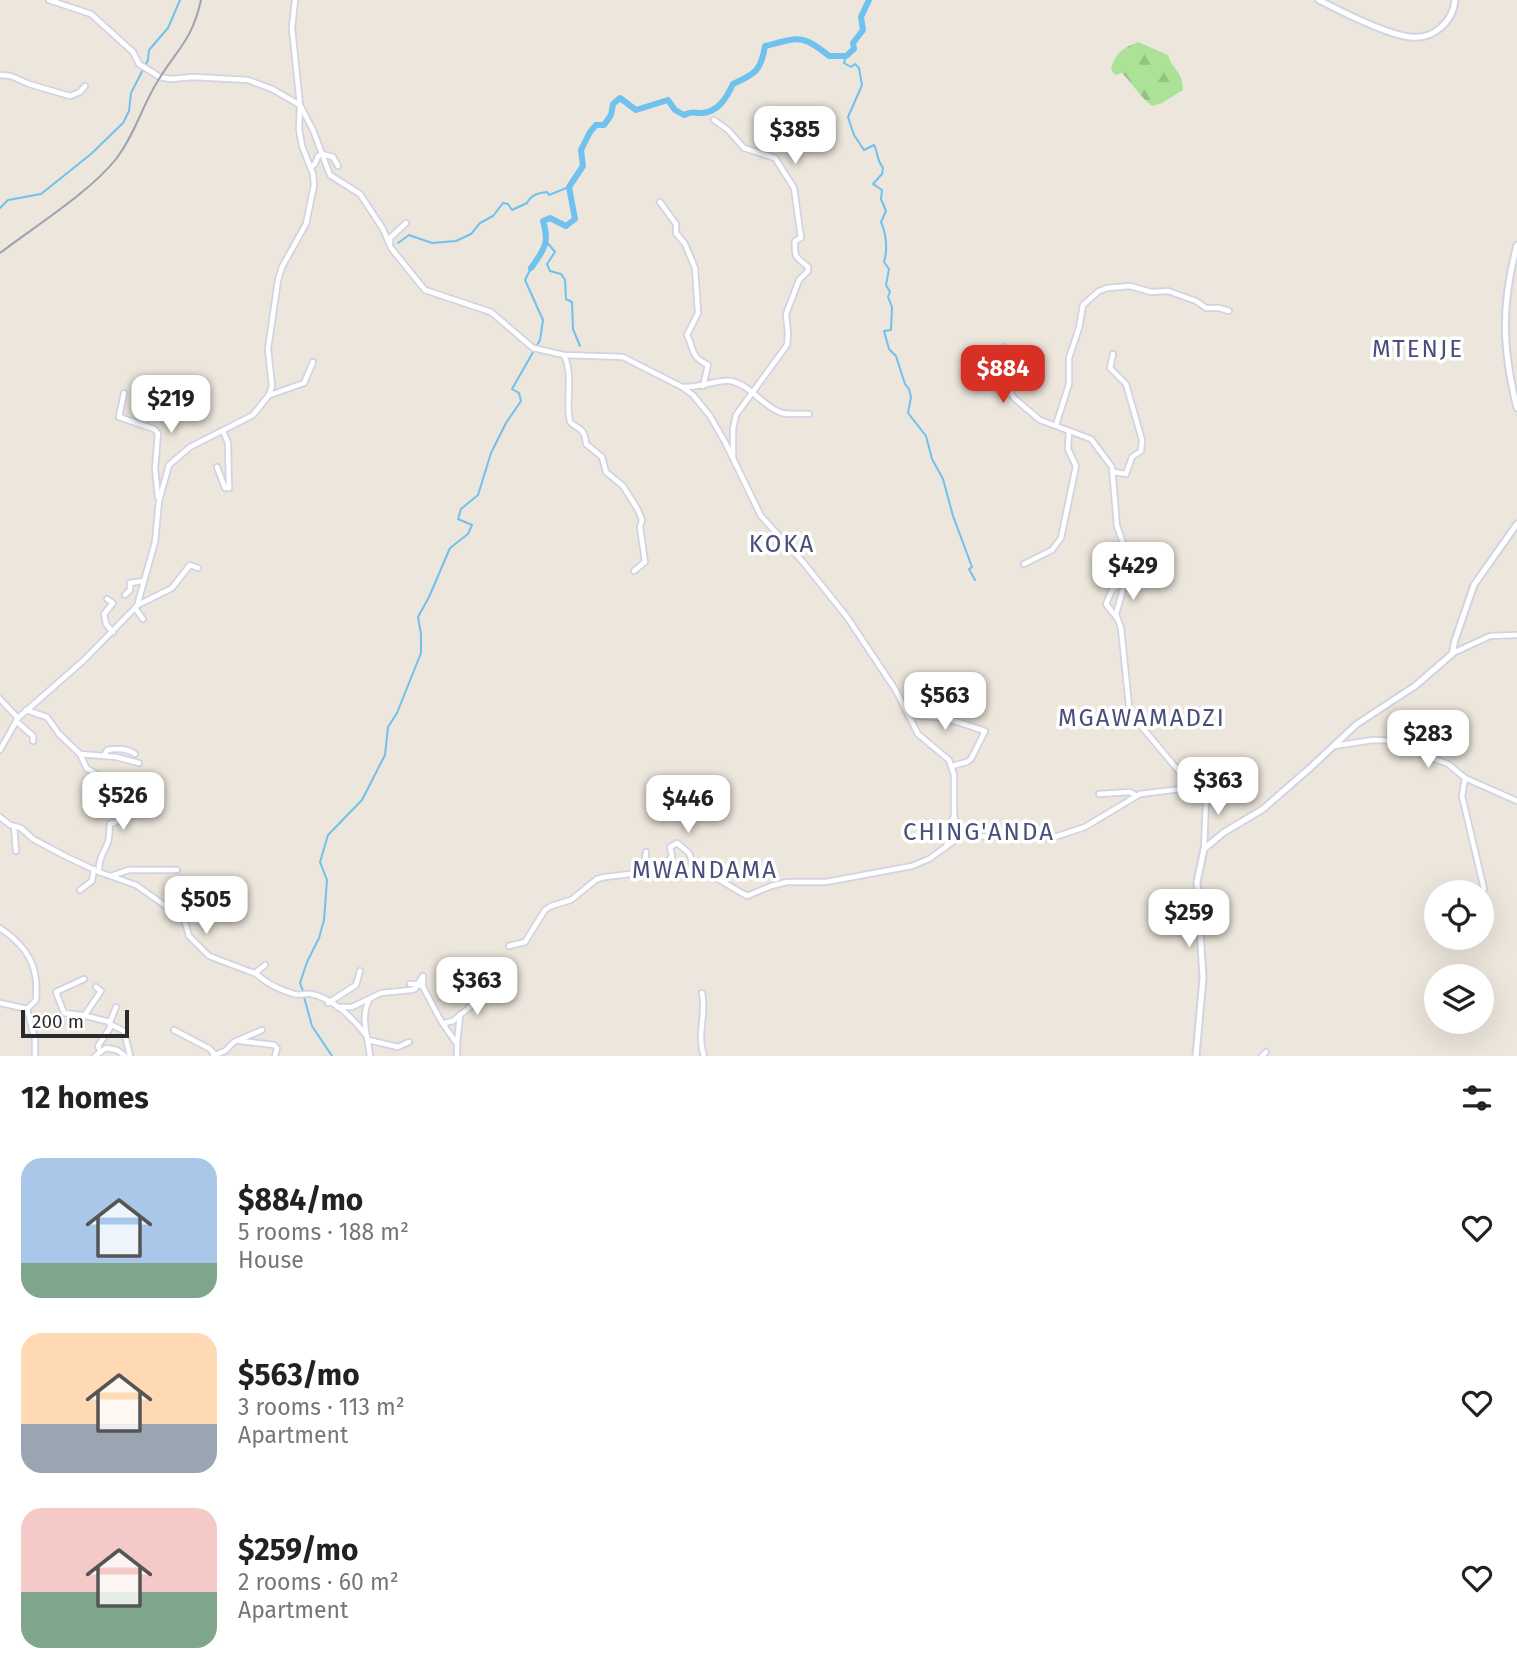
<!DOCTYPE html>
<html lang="en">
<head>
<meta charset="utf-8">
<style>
	:root { --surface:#fff; --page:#f2f2f2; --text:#222; --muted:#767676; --accent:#d93025 }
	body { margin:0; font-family:"Fira Sans",sans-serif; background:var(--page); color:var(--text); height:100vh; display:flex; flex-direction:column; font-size:26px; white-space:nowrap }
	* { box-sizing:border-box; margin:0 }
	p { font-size:23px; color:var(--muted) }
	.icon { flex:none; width:38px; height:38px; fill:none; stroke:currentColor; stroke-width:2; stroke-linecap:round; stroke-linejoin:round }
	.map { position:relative; height:1056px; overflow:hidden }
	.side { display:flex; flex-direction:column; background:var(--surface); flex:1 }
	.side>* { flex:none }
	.controls { position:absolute; left:1424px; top:880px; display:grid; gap:14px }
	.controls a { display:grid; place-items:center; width:70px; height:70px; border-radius:50%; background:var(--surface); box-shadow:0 7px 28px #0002; font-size:35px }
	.scale { position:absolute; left:21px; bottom:18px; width:108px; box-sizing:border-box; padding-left:7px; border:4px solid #2a2a2a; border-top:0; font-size:19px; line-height:24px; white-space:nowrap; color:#2a2a2a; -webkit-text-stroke:5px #fff; paint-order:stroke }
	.price { position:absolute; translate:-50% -60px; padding:0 16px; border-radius:14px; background:#fff; color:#222; font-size:23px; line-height:46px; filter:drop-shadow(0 2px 4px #0008) }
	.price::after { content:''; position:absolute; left:50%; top:42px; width:21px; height:16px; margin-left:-10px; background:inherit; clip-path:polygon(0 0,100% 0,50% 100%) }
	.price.selected { background:var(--accent); color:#fff }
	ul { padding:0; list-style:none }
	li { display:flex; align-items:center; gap:21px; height:175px; padding:0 21px }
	li span { display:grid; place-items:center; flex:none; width:196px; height:140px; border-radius:21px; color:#555 }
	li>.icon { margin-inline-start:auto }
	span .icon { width:84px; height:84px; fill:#fffc; stroke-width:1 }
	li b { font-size:30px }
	h2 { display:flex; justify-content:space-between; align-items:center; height:84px; padding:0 21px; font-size:30px }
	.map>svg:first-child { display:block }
	.forest { fill:url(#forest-firs) }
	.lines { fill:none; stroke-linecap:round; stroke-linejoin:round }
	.stream { stroke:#6fc1ee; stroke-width:2 }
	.river { stroke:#6fc1ee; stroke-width:6 }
	.minor-casing { stroke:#d1d3e3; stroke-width:8 }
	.tertiary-casing { stroke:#d1d3e3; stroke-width:9 }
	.minor { stroke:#fff; stroke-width:4.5 }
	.tertiary { stroke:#fff; stroke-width:5 }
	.rail { stroke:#9ea0b4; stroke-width:2 }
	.labels { text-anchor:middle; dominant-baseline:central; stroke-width:7; stroke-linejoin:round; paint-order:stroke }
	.quarter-label { font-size:24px; letter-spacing:2px; fill:#4a4f7a; stroke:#fff }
</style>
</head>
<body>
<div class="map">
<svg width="1517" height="1056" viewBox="0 0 1517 1056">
	<defs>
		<pattern id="forest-firs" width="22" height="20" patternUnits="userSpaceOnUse" patternTransform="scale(1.75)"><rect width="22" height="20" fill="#abe298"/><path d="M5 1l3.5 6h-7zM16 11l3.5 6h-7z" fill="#93c283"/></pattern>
	</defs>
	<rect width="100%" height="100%" fill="#ece6dc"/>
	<path class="forest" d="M1138 42 1168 55C1173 71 1183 71 1183 90L1162 103 1152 106C1140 97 1133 84 1122 73L1115 75 1111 69C1114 54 1124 47 1138 42Z"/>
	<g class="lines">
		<g class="stream">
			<path d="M846 56 844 63 851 67 855 64 859 68 862 85 848 117 854 135 864 150 874 145C879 154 875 157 883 168L882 174 873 184 882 190 881 199 886 211 881 222C886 233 888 249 884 262L889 269 886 285 890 292 888 297 892 307 891 330 884 331 889 349 896 356 905 384 909 389 911 397 908 413 926 436 932 459 943 479 953 516 972 567 969 569 975 580"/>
			<path d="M0 208 8 200 41 194 91 154 123 123 129 111 131 93 148 60 149 50 168 28 180 0"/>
			<path d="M546 241 555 252 547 264 550 271 561 274 565 280 566 299 572 302 573 329 580 346"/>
			<path d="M398 243 409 235 432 243 456 241 471 234 480 223 493 216 503 203 508 204 512 210 527 203C531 195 538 193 547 192L549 195 569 187"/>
			<path d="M303 991 300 983 307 962 319 938 324 920 327 880 320 862 328 835 362 800 385 755 388 727 397 713 421 653V634L418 617 429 597 450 548 468 534 472 525 458 519 461 509 478 495 491 453 506 423 521 401 519 393 512 389 540 340 543 320 525 280 531 268"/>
			<path d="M304 997 312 1026 332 1056"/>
		</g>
		<path class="river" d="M531 268C544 250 550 243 543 221L550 218 566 226 575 219 569 187 583 166 581 150 590 132 596 125H604L611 115 613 104 620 98 636 110 668 100 675 110 684 115C692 111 693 113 701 113 718 113 727 97 733 84 755 74 761 71 765 46 797 38 802 33 829 56H846L854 49 853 43 863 30 861 17 869 0"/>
		<defs>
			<g id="minor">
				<path d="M49 0 91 14 133 52 139 64 160 77 170 79 194 77 248 80 272 89 300 105 313 130 330 175 360 194 383 229 391 248 425 290 491 312 533 348 564 355 623 357 682 387 693 395 710 416 725 442 761 516 803 562 847 617 895 689 918 734 949 760 954 775V815L957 828 962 835 1010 838 1055 837 1085 827 1140 794 1189 788 1206 801 1204 849"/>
				<path d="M0 75 11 76 29 84 70 96 80 92 85 86"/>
				<path d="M714 120 728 130 744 148 775 158 794 188 801 238 795 241C794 259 797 257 808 267V271L799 280 786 314 788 334 787 345 736 415 733 429V456"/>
				<path d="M311 167 315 164 318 156 322 154 333 157 338 166"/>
				<path d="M660 202 676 224V233L685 244 695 268 698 313 687 335C695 351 690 356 708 365L703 386"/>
				<path d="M390 243V238L406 223"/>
				<path d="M1004 347 1001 370 1008 389 1014 398 1040 420 1091 439 1112 467 1117 526 1125 549 1122 567 1124 586 1116 614 1121 628 1129 706 1136 720 1183 776 1189 788"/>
				<path d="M1113 354 1110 368 1126 384 1142 440 1141 451 1132 457 1126 474 1114 472"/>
				<path d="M564 355C574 377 565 399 570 422 577 429 585 427 586 444L602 457 606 472 623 486 638 510 642 520 640 527 645 562 634 571"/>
				<path d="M683 387C699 388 718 379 731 381 751 385 763 407 782 413 790 415 801 413 809 414"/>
				<path d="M124 393 119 417 154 429 158 433 155 469 158 497"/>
				<path d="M270 395 304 383 313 362"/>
				<path d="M1056 425 1069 384V358L1079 328 1083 305 1099 291 1107 288 1130 286 1151 292 1168 291 1196 301 1206 308H1219L1229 311"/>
				<path d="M223 431 228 443 229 488"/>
				<path d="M217 467 225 488H229"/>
				<path d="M1024 564 1052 550 1061 538 1076 466 1068 449 1069 431"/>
				<path d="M125 595 130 590V583L143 581"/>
				<path d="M107 599 113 603 104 614 106 624 113 632"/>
				<path d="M138 605 172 588 190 565 198 568"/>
				<path d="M135 608 143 619"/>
				<path d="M1117 618 1106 604 1112 590 1123 581"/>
				<path d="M1453 653 1490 636 1517 635"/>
				<path d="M0 699 18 718"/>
				<path d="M26 710 47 717 59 734 80 754 87 769C100 773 108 787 121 794"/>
				<path d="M908 715 945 718 985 731 971 759 967 762 952 766"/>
				<path d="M16 721 33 736V741"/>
				<path d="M1334 746 1373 740 1403 741 1424 755 1448 764 1465 778 1517 801"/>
				<path d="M0 750 18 718 84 660 137 606 155 542 159 501 169 465 190 447 253 415 269 395 272 386 268 349 278 280 282 267 306 224 314 185 313 174 302 146 299 129 300 105 292 28 295 0"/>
				<path d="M80 754 116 757 139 763"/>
				<path d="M104 756 107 750C118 748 127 748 135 754"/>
				<path d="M1465 778 1462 796 1484 889"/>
				<path d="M1099 794 1130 792 1135 795"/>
				<path d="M0 817 10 825 21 828 33 839 67 857 99 872 136 885 184 919 189 936 209 956 251 972 255 973 265 965"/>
				<path d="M14 826 16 851"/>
				<path d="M946 847 953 818"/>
				<path d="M663 868 672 856 670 847 677 843 689 853 694 866 710 870V875"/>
				<path d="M99 872C98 859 104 853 108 842 110 836 109 830 110 824L116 822 121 810"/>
				<path d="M644 872 646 852"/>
				<path d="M111 876 129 870H177"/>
				<path d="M80 890 92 881 94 869"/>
				<path d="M0 928C28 947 39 966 36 1000L27 1009 0 1003"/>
				<path d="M509 946 525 942 545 910 551 906 571 900 597 879 605 877 672 869 711 875 747 896 771 886 787 882H826L912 866 929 859 962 835"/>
				<path d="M255 973C266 983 280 990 294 994 300 996 305 993 311 994 332 998 353 1018 365 1034"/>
				<path d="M84 979 56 992 64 1013 82 1015 110 1022V1028L98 1046 100 1051"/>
				<path d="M410 984H418L423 987 441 1021 457 1044V1056"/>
				<path d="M702 993C707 1014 696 1035 704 1056"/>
				<path d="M369 1000C360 1018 368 1037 370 1056"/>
				<path d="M328 1003 356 985 360 971"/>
				<path d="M337 1007H352L381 993 411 990 415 989 423 976V987"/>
				<path d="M27 1009 35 1039V1056"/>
				<path d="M110 1022 116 1007"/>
				<path d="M445 1023 453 1021 460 1015"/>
				<path d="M110 1024 124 1031 130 1056"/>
				<path d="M78 1025 101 991 96 987"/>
				<path d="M174 1030 210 1049 215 1055"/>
				<path d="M368 1040 398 1047 409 1042"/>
				<path d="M240 1041 274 1045 277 1048 275 1056"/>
				<path d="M457 1043 460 1015 470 1007 478 984"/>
				<path d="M95 1056 106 1048 117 1050 125 1056"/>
				<path d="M213 1056 225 1051 234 1042 262 1030"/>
				<path d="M1262 1056 1266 1052"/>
			</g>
			<g id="tertiary">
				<path d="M1319 0C1342 12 1385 34 1410 37 1433 40 1453 22 1455 0"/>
				<path d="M1517 245C1501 305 1502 348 1517 408"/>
				<path d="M1196 1056 1203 978 1197 882 1204 849 1223 833 1263 809 1310 768 1357 724 1415 686 1452 654 1455 640 1474 585 1517 524"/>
			</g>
		</defs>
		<use href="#minor" class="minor-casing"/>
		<use href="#tertiary" class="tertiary-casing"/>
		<use href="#minor" class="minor"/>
		<use href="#tertiary" class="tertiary"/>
		<path class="rail" d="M0 253C34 227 90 192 116 159 135 135 142 105 159 79 179 47 192 40 201 0"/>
	</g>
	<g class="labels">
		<g class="quarter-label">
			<text x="1418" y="349">MTENJE</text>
			<text x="782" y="544">KOKA</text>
			<text x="1142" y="718">MGAWAMADZI</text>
			<text x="979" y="832">CHING'ANDA</text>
			<text x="705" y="870">MWANDAMA</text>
		</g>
	</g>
</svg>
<div class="controls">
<a><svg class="icon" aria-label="locate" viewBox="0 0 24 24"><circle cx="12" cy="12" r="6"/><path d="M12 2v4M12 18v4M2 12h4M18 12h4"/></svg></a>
<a><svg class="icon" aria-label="layers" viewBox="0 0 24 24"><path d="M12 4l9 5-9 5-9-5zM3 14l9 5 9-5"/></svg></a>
</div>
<div class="scale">200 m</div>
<b class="price" style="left:795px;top:166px">$385</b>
<b class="price selected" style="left:1003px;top:405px">$884</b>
<b class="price" style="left:171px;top:435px">$219</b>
<b class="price" style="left:1133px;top:602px">$429</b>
<b class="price" style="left:945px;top:732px">$563</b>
<b class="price" style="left:1428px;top:770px">$283</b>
<b class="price" style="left:1218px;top:817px">$363</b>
<b class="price" style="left:123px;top:832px">$526</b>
<b class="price" style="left:688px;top:835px">$446</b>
<b class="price" style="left:206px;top:936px">$505</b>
<b class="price" style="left:1189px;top:949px">$259</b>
<b class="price" style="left:477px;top:1017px">$363</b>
</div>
<section class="side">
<h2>12 homes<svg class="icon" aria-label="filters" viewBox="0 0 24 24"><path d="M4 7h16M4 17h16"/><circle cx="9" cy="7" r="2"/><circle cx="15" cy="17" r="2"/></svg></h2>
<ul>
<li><span style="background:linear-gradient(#a9c7e8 75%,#7fa58c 0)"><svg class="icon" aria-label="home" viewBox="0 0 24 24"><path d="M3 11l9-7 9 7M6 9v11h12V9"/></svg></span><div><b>$884/mo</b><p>5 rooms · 188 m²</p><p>House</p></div><svg class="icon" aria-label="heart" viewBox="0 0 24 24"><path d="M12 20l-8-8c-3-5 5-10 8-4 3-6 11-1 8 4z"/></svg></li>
<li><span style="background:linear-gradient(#ffd9b3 65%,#9aa5b1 0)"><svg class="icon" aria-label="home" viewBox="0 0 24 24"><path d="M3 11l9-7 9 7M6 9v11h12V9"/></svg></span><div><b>$563/mo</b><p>3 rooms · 113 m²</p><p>Apartment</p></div><svg class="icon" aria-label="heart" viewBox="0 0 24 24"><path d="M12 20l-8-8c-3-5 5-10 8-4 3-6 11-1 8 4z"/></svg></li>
<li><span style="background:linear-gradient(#f6c9c9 60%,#7fa58c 0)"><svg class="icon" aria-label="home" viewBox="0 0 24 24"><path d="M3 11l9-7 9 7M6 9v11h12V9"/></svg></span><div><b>$259/mo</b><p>2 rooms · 60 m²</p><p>Apartment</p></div><svg class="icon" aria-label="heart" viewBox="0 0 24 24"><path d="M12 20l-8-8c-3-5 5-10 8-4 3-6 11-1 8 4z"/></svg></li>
</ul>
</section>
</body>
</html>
